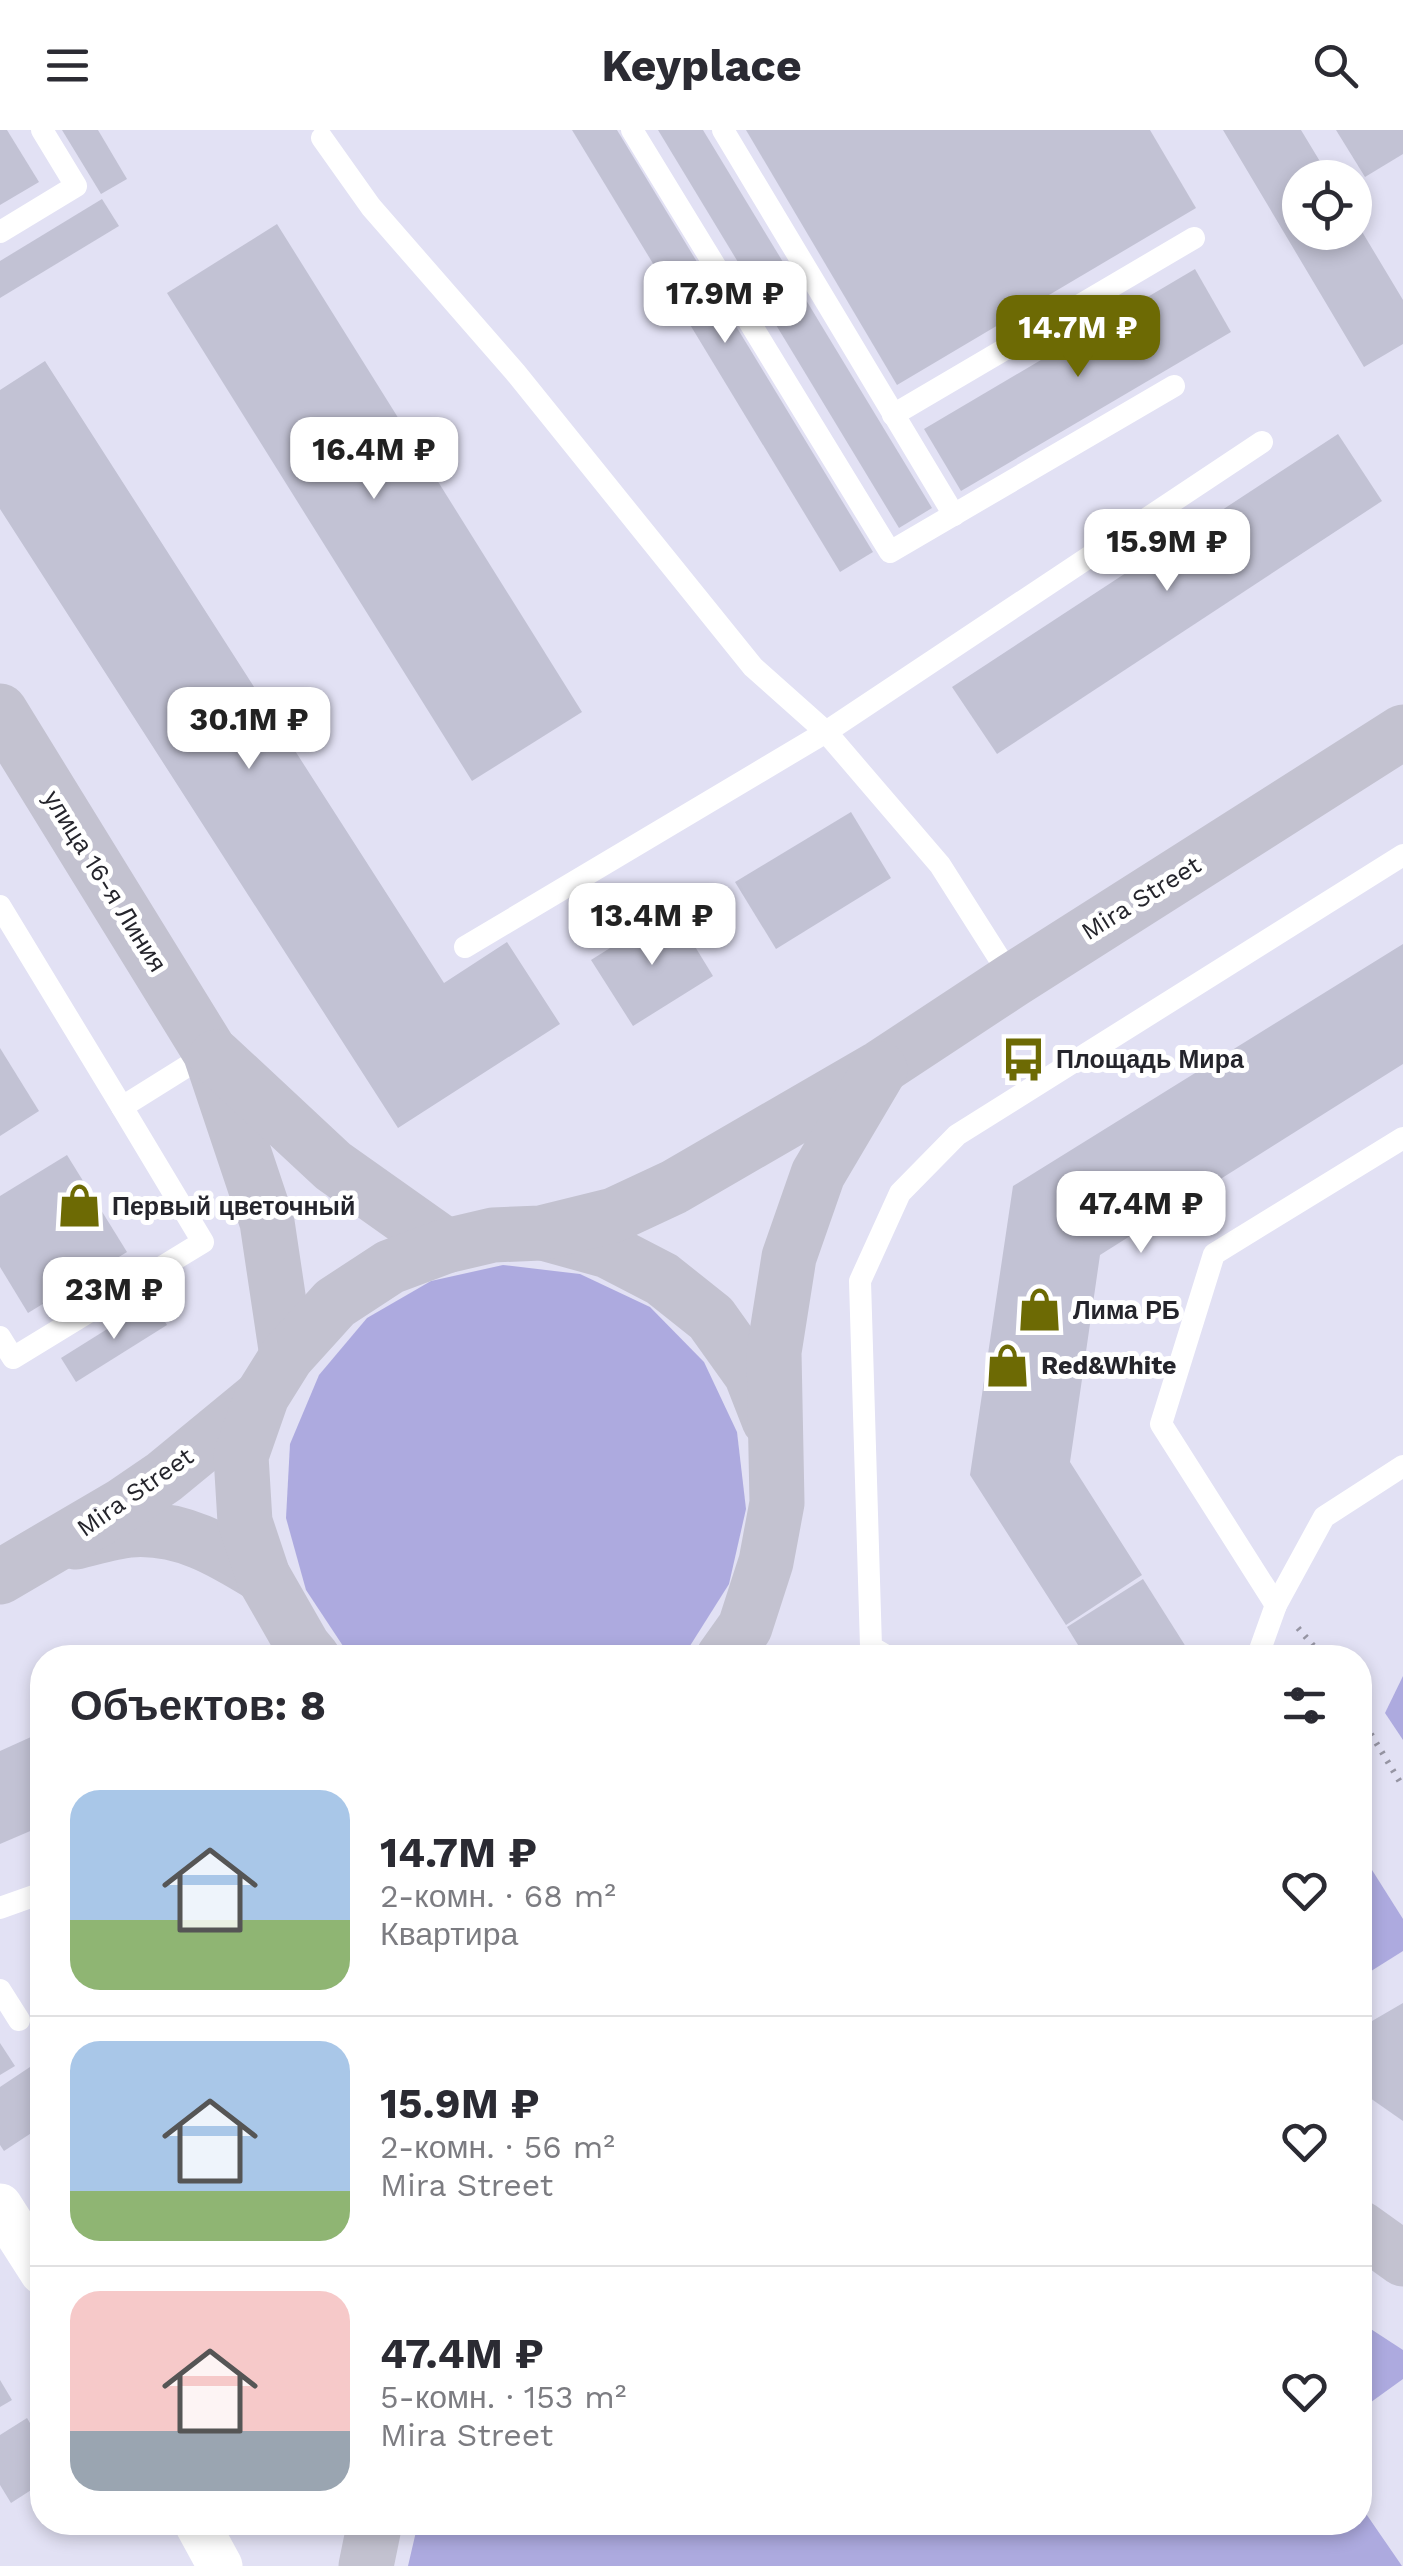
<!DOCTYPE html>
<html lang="ru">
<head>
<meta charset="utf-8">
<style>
	:root { --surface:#fff; --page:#f2f2f3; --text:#2b2b33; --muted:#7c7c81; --line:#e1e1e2; --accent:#6d6a04 }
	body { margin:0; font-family:"Work Sans",sans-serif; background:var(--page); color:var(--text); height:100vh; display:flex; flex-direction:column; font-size:38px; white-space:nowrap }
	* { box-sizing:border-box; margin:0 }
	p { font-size:32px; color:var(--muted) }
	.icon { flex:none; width:55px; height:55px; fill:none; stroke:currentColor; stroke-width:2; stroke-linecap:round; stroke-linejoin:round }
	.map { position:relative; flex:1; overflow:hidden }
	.sheet { position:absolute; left:30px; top:1515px; width:1342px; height:890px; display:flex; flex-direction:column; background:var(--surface); border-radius:40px; box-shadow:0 5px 15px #0003 }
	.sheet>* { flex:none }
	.tools { position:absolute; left:1282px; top:30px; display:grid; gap:20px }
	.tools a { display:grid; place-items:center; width:90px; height:90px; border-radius:50%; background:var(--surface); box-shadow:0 5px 15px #0003; font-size:50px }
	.price { position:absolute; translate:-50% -85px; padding:0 22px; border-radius:20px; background:#fff; color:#222; font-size:32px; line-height:65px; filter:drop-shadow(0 2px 5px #0008) }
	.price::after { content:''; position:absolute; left:50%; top:60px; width:30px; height:22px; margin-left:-15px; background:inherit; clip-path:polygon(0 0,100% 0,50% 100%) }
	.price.current { background:var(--accent); color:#fff }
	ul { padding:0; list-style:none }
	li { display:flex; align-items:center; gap:30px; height:250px; padding:0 40px }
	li+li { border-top:2px solid var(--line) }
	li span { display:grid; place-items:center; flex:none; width:280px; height:200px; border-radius:30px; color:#555 }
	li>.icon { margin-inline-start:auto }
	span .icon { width:120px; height:120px; fill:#fffc; stroke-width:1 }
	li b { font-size:42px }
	h2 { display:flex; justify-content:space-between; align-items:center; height:120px; padding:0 40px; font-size:42px }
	header { display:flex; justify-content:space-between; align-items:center; height:130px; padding:0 40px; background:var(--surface); font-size:45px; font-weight:700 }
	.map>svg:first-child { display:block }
	.green { fill:#adaadf }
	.building { fill:#c2c2d4 }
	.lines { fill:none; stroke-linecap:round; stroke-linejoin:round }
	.path { stroke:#9695a3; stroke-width:6; stroke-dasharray:2.5 8; stroke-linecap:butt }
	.service { stroke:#fff; stroke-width:22 }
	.minor { stroke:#fff; stroke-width:45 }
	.secondary { stroke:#c3c2d0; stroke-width:55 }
	.labels { text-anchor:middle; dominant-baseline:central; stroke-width:10; stroke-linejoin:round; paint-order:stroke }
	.street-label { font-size:25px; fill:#25252c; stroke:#fff }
	.poi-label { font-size:25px; font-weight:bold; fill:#25252c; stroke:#fff; text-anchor:start }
</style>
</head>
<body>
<header><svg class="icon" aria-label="menu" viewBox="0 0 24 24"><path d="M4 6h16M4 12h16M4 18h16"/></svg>Keyplace<svg class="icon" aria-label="search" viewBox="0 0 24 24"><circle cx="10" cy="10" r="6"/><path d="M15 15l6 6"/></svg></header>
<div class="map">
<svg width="1403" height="2436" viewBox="0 0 1403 2436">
	<rect width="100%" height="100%" fill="#e2e1f4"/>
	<g class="green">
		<path d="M503 1135 580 1144 650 1177 704 1232 737 1302 746 1379 729 1454 688 1519 678 1528 353 1527 347 1522 306 1460 286 1388 290 1314 319 1245 367 1188 431 1151Z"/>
		<path d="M1403 1546V1610L1385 1583Z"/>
		<path d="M1360 1721 1403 1789V1821L1360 1848Z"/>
		<path d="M1360 2192 1403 2220V2249L1360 2280Z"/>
		<path d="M1360 2375 1402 2436H408L418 2393 1360 2392Z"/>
	</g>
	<g class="building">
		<path d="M0 0H7L39 52 0 75Z"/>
		<path d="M62 0H98L127 49 101 64Z"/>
		<path d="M572 0H617L873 422 840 442Z"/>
		<path d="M658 0H703L932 378 899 398Z"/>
		<path d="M746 0H1150L1196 78 897 255Z"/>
		<path d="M1223 0H1301L1330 48H1300V102H1355V90L1403 170V214L1364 237Z"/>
		<path d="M1336 0H1403V24L1365 47Z"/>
		<path d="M102 69 119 96 0 168V131Z"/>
		<path d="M277 94 582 582 472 651 167 163Z"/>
		<path d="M1195 139 1231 202 961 361 924 299Z"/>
		<path d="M45 231 444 853 507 812 560 894 398 998 0 379V260Z"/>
		<path d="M1338 304 1382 371 997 624 952 557Z"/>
		<path d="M851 682 891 748 776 819 735 752Z"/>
		<path d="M672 779 713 846 633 896 591 830Z"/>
		<path d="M1403 814V934L1100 1125 1070 1332 1142 1445 1066 1495 970 1345 1013 1056Z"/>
		<path d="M0 918 39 981 0 1006Z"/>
		<path d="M67 1025 127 1122 28 1183 0 1137V1066Z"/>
		<path d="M152 1171 167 1195 76 1252 61 1228Z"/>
		<path d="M1143 1449 1193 1528H1086L1067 1497Z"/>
		<path d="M42 1602V1696L0 1714V1621Z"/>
		<path d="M1403 1873V1991L1360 1961V1898Z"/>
		<path d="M0 1913 15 1936 0 1945Z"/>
		<path d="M42 1929V1996L4 2021 0 2015V1957Z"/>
		<path d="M0 2250 12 2270 0 2277Z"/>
		<path d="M27 2288 42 2313V2353L11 2373 0 2355V2305Z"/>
	</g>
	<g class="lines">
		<g class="path">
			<path d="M1298 1498 1324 1528"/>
			<path d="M1360 1586 1403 1657"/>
		</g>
		<g class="service">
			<path d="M632 0 890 422 1174 256"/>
			<path d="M723 0 954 385"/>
			<path d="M322 8 371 77 515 242 753 537 826 602 940 735 1013 850"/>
			<path d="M0 102 76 56 42 0"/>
			<path d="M893 285 1194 108"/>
			<path d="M0 776 122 977 210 922"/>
			<path d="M465 817 826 602 1262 312"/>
			<path d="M0 1207 13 1228 203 1112 122 977"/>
			<path d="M1276 1475 1161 1294 1214 1124 1403 1008"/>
			<path d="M890 1528 871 1517 860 1151 900 1063 957 1005 1403 725"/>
			<path d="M1257 1528 1276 1475 1324 1387 1403 1336"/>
			<path d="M0 1778 42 1763"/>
			<path d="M0 1860 19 1890"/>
		</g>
		<g class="minor">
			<path d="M0 2076 42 2142"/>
			<path d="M196 2392 220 2436"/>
		</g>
		<g class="secondary">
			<path d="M0 581 210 922 267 1092 287 1226"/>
			<path d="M216 927 333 1036 446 1116"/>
			<path d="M543 1103 608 1121 662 1149 711 1188 751 1244 769 1290"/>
			<path d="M76 1412C93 1408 112 1402 130 1400 181 1396 221 1420 263 1446"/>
			<path d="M0 1447 123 1375 164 1347 260 1268"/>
			<path d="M313 1528 303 1516 263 1446 245 1392 241 1326 262 1266 287 1226 335 1173 390 1137 446 1116 493 1105 541 1103 614 1085 674 1057 881 937 1013 850 1403 602"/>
			<path d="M723 1528 745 1497 766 1432 777 1373 774 1222 789 1127 818 1044 880 939"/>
			<path d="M1360 2098 1403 2129"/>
			<path d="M366 2436 375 2392"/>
		</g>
	</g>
	<defs>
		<symbol id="bus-bare" viewBox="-9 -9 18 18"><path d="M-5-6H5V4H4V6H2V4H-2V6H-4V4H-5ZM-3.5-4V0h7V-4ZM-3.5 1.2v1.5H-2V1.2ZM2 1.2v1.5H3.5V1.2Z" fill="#6d6a04" stroke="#fff" stroke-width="2.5" paint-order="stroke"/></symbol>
		<symbol id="shop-bare" viewBox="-9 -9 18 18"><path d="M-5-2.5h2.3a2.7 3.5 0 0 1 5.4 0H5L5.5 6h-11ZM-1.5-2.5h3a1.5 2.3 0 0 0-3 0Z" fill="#6d6a04" stroke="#fff" stroke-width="2.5" paint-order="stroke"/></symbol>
	</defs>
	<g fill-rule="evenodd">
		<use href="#bus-bare" x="992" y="898" width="63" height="63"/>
		<use href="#shop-bare" x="48" y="1044" width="63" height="63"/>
		<use href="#shop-bare" x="1008" y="1148" width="63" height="63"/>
		<use href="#shop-bare" x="976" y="1204" width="63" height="63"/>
	</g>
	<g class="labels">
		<g class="street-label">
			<text transform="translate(105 751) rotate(58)">улица 16-я Линия</text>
			<text transform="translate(1141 768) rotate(-32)">Mira Street</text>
			<text transform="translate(135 1362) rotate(-35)">Mira Street</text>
		</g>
		<g class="poi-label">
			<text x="1056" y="929">Площадь Мира</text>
			<text x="112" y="1076">Первый цветочный</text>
			<text x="1073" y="1180">Лима РБ</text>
			<text x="1041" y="1235">Red&amp;White</text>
		</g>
	</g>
</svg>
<div class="tools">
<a><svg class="icon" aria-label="locate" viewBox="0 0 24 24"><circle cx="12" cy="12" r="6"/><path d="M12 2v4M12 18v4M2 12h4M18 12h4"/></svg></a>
</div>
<b class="price" style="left:725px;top:216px">17.9M ₽</b>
<b class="price current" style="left:1078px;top:250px">14.7M ₽</b>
<b class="price" style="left:374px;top:372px">16.4M ₽</b>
<b class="price" style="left:1167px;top:464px">15.9M ₽</b>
<b class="price" style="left:249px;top:642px">30.1M ₽</b>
<b class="price" style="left:652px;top:838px">13.4M ₽</b>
<b class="price" style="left:1141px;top:1126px">47.4M ₽</b>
<b class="price" style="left:114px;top:1212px">23M ₽</b>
<section class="sheet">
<h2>Объектов: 8<svg class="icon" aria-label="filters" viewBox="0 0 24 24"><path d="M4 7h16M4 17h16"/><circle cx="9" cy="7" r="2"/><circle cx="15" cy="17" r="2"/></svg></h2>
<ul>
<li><span style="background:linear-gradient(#a9c7e8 65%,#8fb573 0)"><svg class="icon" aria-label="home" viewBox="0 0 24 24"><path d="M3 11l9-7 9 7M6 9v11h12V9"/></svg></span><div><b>14.7M ₽</b><p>2-комн. · 68 m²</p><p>Квартира</p></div><svg class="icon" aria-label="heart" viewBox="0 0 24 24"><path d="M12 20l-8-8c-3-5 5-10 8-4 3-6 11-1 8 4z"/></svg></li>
<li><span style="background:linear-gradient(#a9c7e8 75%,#8fb573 0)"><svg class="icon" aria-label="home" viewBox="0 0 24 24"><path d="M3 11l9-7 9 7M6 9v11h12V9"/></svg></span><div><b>15.9M ₽</b><p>2-комн. · 56 m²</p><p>Mira Street</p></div><svg class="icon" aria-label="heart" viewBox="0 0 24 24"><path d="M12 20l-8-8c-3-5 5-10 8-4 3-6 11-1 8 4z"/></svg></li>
<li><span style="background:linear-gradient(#f6c9c9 70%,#9aa5b1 0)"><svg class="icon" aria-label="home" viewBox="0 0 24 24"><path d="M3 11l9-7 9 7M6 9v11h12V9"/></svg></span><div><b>47.4M ₽</b><p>5-комн. · 153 m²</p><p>Mira Street</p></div><svg class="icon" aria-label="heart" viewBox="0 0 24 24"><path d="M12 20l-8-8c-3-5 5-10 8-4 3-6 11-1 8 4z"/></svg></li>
</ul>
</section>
</div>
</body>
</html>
